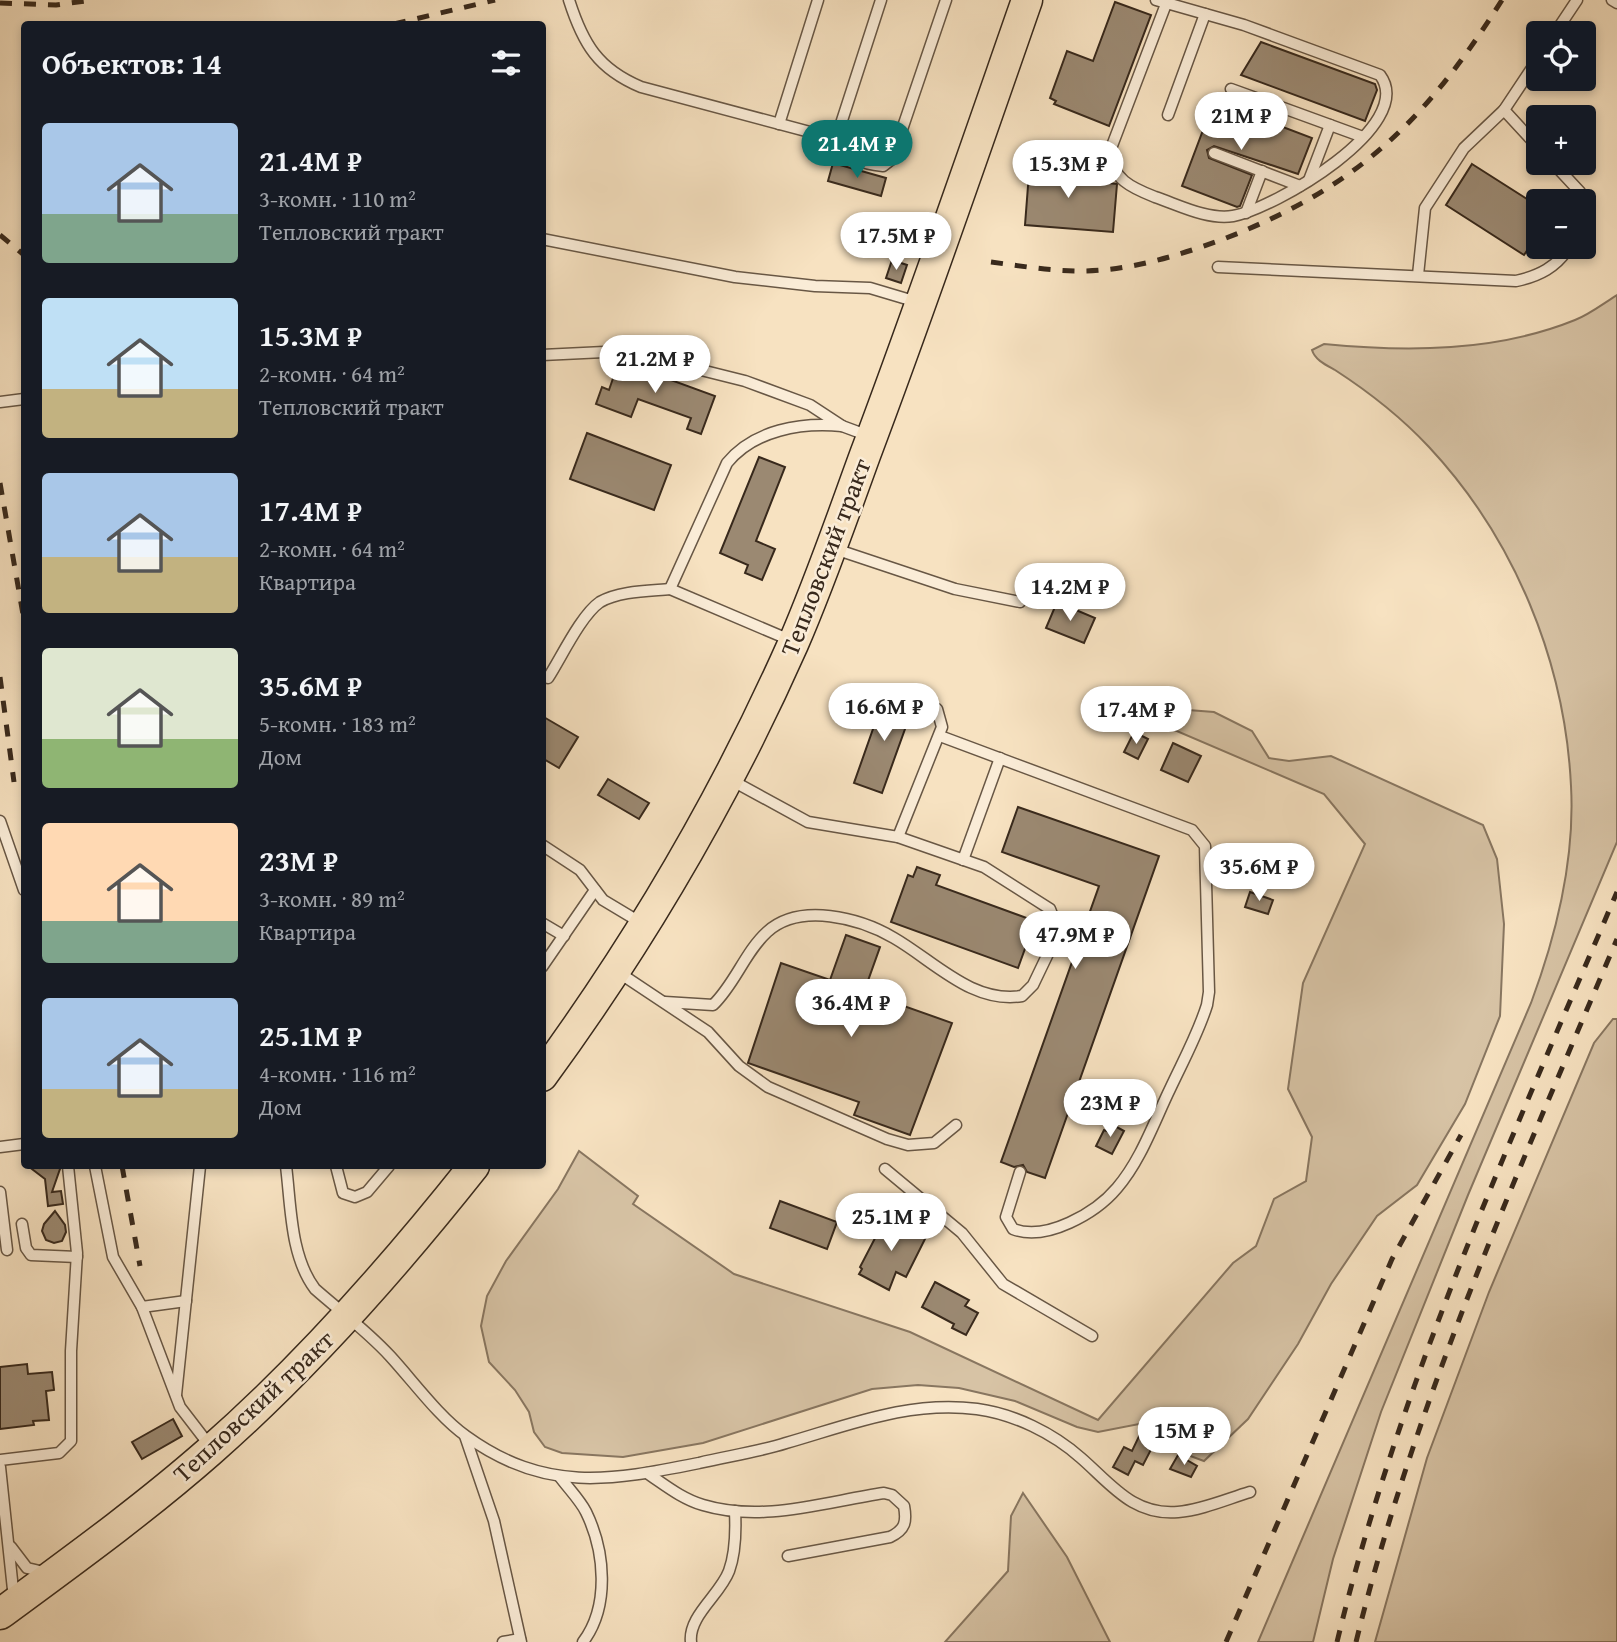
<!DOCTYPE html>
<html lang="ru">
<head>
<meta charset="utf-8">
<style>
	:root { --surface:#171b24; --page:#242831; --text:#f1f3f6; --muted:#9ea1a6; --accent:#0f766e }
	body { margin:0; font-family:"Gentium Book Plus",serif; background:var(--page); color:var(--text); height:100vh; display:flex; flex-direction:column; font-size:26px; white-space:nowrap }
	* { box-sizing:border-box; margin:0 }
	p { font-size:23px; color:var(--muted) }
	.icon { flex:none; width:38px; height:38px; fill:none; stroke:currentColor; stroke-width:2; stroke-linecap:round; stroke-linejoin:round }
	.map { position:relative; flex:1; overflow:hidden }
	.side { position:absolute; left:21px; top:21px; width:525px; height:1148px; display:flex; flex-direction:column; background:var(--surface); border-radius:7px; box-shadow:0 4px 10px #0003 }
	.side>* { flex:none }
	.fabs { position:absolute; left:1526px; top:21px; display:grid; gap:14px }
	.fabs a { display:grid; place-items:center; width:70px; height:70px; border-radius:7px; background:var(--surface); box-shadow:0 4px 10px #0003; font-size:35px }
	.price { position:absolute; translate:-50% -60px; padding:0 16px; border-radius:24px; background:#fff; color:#222; font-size:23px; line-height:46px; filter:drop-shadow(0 2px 4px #0008) }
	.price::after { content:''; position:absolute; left:50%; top:42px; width:21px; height:16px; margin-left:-10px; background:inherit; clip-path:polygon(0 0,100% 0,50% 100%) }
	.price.current { background:var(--accent); color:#fff }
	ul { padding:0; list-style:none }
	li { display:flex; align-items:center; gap:21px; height:175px; padding:0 21px }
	li span { display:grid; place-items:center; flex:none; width:196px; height:140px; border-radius:7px; color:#555 }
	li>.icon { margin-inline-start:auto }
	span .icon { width:84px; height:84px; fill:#fffc; stroke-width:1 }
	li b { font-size:30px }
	h2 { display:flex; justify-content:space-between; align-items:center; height:84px; padding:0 21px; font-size:30px }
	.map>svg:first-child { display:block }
	.green { fill:#d7c3a5; stroke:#887660; stroke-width:2 }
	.building { fill:#9b8972; stroke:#38291c; stroke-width:2 }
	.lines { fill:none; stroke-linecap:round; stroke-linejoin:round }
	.lane-casing { stroke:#685745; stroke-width:13 }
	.primary-casing { stroke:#38291c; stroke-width:33 }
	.lane { stroke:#faecd7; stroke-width:10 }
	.primary { stroke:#f7e2c1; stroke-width:30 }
	.rail { stroke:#38291c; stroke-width:5; stroke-dasharray:12 12; stroke-linecap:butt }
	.labels { text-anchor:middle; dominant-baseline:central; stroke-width:5; stroke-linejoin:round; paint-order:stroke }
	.street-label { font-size:26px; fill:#38291c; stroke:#faecd7 }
</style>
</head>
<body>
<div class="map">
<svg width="1617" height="1642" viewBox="0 0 1617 1642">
	<rect width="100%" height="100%" fill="#f7e2c1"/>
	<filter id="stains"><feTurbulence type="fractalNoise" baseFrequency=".00286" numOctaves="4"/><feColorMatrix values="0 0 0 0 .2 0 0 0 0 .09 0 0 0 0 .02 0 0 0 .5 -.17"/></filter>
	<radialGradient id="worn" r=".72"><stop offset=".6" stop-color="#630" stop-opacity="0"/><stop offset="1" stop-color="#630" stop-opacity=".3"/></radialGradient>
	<g class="green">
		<path d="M1617 295V842L1468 1195 1381 1412 1333 1559 1313 1642H1258L1531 1003C1556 936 1575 858 1571 786 1565 661 1514 538 1429 447 1401 417 1369 392 1335 370 1326 365 1315 360 1312 350L1324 344C1407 352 1496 352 1575 320 1590 314 1604 303 1617 295Z"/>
		<path d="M1137 699 1162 708 1214 712 1252 731 1269 758 1289 761 1331 756 1483 825 1497 859 1504 924 1500 1016 1465 1104 1417 1185 1377 1216 1331 1284 1298 1344 1248 1419 1204 1461 1182 1453 1169 1434 1139 1424 1098 1432 1077 1427 1015 1401 959 1388 918 1385 872 1389 703 1443 623 1457 562 1453 545 1447 534 1432 529 1412 515 1390 489 1362 481 1326 487 1296 506 1261 558 1189 579 1151 638 1196 633 1204 734 1274 910 1332 1098 1420 1233 1263 1256 1246 1274 1199 1306 1181 1312 1137 1288 1089 1303 983 1365 844 1324 794 1130 711Z"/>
		<path d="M1613 1019H1617V1642H1375L1427 1458 1489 1292 1594 1043Z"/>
		<path d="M1023 1493 1067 1557 1110 1642H945L1008 1571 1011 1516Z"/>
	</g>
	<g class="building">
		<path d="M1115 2 1151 15 1109 126 1054 104 1056 101 1050 98 1067 51 1093 61Z"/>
		<path d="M1261 42 1375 84 1377 90 1365 121 1241 75Z"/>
		<path d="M1214 101 1312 138 1298 174 1214 146 1207 150 1209 158 1252 175 1240 206 1237 207 1182 186Z"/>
		<path d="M851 129 880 139 875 152 847 142Z"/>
		<path d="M1034 150 1051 155 1043 176 1117 184 1113 232 1025 225 1030 160Z"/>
		<path d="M833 163 886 178 881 196 828 181Z"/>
		<path d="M1472 164 1538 206V234L1524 255 1446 205Z"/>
		<path d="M892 260 907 265 901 283 886 278Z"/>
		<path d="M619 361 715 396 701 434 687 429 691 418 638 399 631 417 596 404 602 387 609 390Z"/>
		<path d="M587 433 671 465 654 510 570 479Z"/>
		<path d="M759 457 785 467 756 541 775 549 762 580 745 573 748 565 720 553Z"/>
		<path d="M1057 602 1095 618 1084 643 1046 628Z"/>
		<path d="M886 692 914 704 882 793 854 783Z"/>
		<path d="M542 716 578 737 559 768 542 758Z"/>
		<path d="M1134 732 1148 739 1138 759 1124 752Z"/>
		<path d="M1173 743 1201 756 1188 782 1161 770Z"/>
		<path d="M608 779 649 803 639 819 598 795Z"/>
		<path d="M1018 807 1159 856 1045 1178 1027 1172 1023 1165 1014 1167 1001 1162 1099 886 1002 852Z"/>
		<path d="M917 867 940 875 936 885 1035 921 1018 968 891 922 908 875 913 877Z"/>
		<path d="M1250 892 1273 900 1268 914 1245 907Z"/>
		<path d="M846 935 880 947 864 992 952 1023 910 1135 854 1115 859 1102 748 1063 781 963 830 980Z"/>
		<path d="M1113 1125 1124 1131 1112 1154 1096 1146 1104 1130 1109 1132Z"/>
		<path d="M28 1166H61L52 1192 61 1191 63 1204 48 1206 45 1179Z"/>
		<path d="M780 1201 837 1222 827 1249 770 1228Z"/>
		<path d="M55 1211 65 1225 66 1232 62 1241 54 1243 46 1240 42 1231 44 1224Z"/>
		<path d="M886 1217 926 1237 906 1277 896 1272 889 1290 859 1274 862 1269 860 1267Z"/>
		<path d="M935 1282 969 1300 965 1306 978 1313 966 1335 952 1328 954 1324 922 1307Z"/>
		<path d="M27 1364 28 1374 52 1372 54 1390 46 1391 49 1420 33 1421 34 1425 0 1429V1367Z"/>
		<path d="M173 1419 182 1436 142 1459 132 1442Z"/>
		<path d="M1142 1430 1157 1438 1143 1465 1135 1461 1128 1475 1113 1467 1124 1447 1132 1451Z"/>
		<path d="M1178 1455 1197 1466 1191 1477 1170 1469Z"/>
	</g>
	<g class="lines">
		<defs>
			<g id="lane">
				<path d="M569 0C583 44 598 69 641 87L836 139 881 0"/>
				<path d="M1156 0 1244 25 1380 75C1418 126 1273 209 1233 216 1207 220 1179 205 1155 197 1132 188 1111 179 1110 151L1166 4"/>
				<path d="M1612 0 1617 3"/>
				<path d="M1555 33 1577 0"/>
				<path d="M1231 89 1363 137"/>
				<path d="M1504 110 1538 147"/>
				<path d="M1168 115 1205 14"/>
				<path d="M779 124 818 0"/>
				<path d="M836 139C846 158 861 164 883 166L892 159 946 0"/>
				<path d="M1214 153 1300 186"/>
				<path d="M1553 163 1580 192 1582 201"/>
				<path d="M1309 180 1330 125"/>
				<path d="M1246 213 1262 171"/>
				<path d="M542 239 735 277 815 286 870 288 917 302"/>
				<path d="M1218 267 1516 281C1539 276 1557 267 1569 247"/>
				<path d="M1418 275 1425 208 1464 148 1504 110 1538 59"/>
				<path d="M542 355 625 351 745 381 810 405 842 426 869 436"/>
				<path d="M0 402 24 399"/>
				<path d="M835 549 955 589 1020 602"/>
				<path d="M790 640 670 589 727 463C754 430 801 422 842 426"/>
				<path d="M548 678C561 658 581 615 600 602 619 591 648 591 670 589"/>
				<path d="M940 736 1192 830 1205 846 1209 992 1207 1005C1198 1034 1183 1061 1170 1089 1154 1122 1141 1160 1117 1188 1096 1213 1046 1242 1013 1229L1006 1217 1020 1172"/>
				<path d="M0 821 24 890"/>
				<path d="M898 837 942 727 937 709 915 696"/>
				<path d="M542 845 580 870 603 900 643 924"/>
				<path d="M963 860 1000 758"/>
				<path d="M542 923 564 936"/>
				<path d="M542 967 595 890"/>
				<path d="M618 972 708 1032 739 1066 768 1087 887 1139 908 1145 934 1143 956 1125"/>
				<path d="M665 1002 713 1005C735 984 745 952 767 932 800 902 860 918 894 938 934 961 972 1004 1022 996L1033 985 1056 937 1057 927 1050 909 984 867 898 837 808 822 731 780"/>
				<path d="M0 1147 24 1144"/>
				<path d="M95 1166 113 1257 142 1307 180 1407 210 1446"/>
				<path d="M286 1166C291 1205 290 1256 315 1289 340 1311 367 1331 390 1356 413 1381 439 1417 466 1436 545 1493 610 1481 699 1463 728 1456 758 1452 786 1443 849 1425 910 1400 977 1409 1014 1414 1053 1433 1081 1458 1111 1484 1133 1516 1178 1512 1202 1510 1227 1499 1250 1492"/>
				<path d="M336 1166 343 1193 355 1197 367 1192 389 1166"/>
				<path d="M885 1169 962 1233 1003 1284 1092 1336"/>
				<path d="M0 1192 7 1250"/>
				<path d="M22 1224 26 1248 31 1255 77 1257"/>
				<path d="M142 1307 186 1301"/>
				<path d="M176 1395 200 1166"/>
				<path d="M465 1436 494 1521 521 1642"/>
				<path d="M0 1460 59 1453 71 1441V1351L77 1253 68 1166"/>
				<path d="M0 1467 14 1599"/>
				<path d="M647 1473C665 1485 682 1499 703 1505 763 1523 824 1502 884 1493L892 1495 904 1506C907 1522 905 1530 890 1537L788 1556"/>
				<path d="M560 1477C568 1488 580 1500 586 1512 605 1551 610 1606 583 1642"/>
				<path d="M11 1547 27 1568 44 1572"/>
				<path d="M503 1642 520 1639"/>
				<path d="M691 1642C688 1616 720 1595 729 1571 736 1552 736 1531 735 1511"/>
			</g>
			<g id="primary">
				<path d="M542 1076C640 942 726 795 793 644 820 582 842 518 865 455 922 304 974 152 1027 0"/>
				<path d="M0 1614C72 1561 144 1509 210 1451 308 1365 394 1267 474 1166"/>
			</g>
		</defs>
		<use href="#lane" class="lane-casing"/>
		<use href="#primary" class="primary-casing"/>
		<use href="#lane" class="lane"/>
		<use href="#primary" class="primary"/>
		<g class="rail">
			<path d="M0 3 56 5 92 0"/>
			<path d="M394 24 495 0"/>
			<path d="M0 235 24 255"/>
			<path d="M991 262C1021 266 1051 271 1081 271 1128 271 1177 256 1221 240 1357 188 1425 122 1502 0"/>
			<path d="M0 483 24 620"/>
			<path d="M0 677 14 782"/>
			<path d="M122 1166 140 1266"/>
			<path d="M1226 1642 1392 1259 1461 1135"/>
			<path d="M1337 1642C1400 1381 1512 1138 1617 892"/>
			<path d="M1356 1642C1416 1398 1519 1170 1617 939"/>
		</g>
	</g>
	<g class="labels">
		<g class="street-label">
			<text transform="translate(825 557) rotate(-69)">Тепловский тракт</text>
			<text transform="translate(253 1406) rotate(-43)">Тепловский тракт</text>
		</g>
	</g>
	<rect width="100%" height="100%" filter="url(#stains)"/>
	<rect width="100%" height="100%" fill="url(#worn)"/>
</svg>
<div class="fabs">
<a><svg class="icon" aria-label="locate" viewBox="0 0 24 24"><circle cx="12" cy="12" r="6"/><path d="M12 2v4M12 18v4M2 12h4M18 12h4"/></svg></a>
<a>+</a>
<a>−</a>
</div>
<b class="price" style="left:1241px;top:152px">21M ₽</b>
<b class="price current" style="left:857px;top:180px">21.4M ₽</b>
<b class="price" style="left:1068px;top:200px">15.3M ₽</b>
<b class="price" style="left:896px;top:272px">17.5M ₽</b>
<b class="price" style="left:655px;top:395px">21.2M ₽</b>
<b class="price" style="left:1070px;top:623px">14.2M ₽</b>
<b class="price" style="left:884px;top:743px">16.6M ₽</b>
<b class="price" style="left:1136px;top:746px">17.4M ₽</b>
<b class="price" style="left:1259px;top:903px">35.6M ₽</b>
<b class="price" style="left:1075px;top:971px">47.9M ₽</b>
<b class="price" style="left:851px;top:1039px">36.4M ₽</b>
<b class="price" style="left:1110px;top:1139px">23M ₽</b>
<b class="price" style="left:891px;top:1253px">25.1M ₽</b>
<b class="price" style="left:1184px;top:1467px">15M ₽</b>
<section class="side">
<h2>Объектов: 14<svg class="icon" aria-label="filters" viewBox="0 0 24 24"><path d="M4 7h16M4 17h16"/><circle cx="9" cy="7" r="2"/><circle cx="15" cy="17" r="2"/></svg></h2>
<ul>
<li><span style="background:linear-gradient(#a9c7e8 65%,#7fa58c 0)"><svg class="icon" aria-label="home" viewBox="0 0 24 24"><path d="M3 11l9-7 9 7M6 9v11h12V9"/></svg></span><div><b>21.4M ₽</b><p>3-комн. · 110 m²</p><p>Тепловский тракт</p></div></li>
<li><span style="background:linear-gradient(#bfe0f5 65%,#c2b280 0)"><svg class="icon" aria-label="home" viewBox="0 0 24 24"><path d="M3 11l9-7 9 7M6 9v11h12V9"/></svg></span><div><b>15.3M ₽</b><p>2-комн. · 64 m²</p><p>Тепловский тракт</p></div></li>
<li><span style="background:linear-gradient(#a9c7e8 60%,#c2b280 0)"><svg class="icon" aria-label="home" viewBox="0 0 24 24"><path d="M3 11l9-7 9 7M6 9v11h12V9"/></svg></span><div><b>17.4M ₽</b><p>2-комн. · 64 m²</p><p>Квартира</p></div></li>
<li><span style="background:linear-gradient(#dfe7d0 65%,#8fb573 0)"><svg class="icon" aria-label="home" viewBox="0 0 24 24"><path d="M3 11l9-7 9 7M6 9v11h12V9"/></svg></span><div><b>35.6M ₽</b><p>5-комн. · 183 m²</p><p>Дом</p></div></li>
<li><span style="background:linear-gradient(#ffd9b3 70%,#7fa58c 0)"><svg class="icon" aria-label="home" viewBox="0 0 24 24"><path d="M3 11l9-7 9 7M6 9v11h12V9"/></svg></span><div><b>23M ₽</b><p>3-комн. · 89 m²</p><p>Квартира</p></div></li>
<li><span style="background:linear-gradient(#a9c7e8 65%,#c2b280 0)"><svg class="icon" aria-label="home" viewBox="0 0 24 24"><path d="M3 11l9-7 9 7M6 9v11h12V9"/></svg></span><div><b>25.1M ₽</b><p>4-комн. · 116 m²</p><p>Дом</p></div></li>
</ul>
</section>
</div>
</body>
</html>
